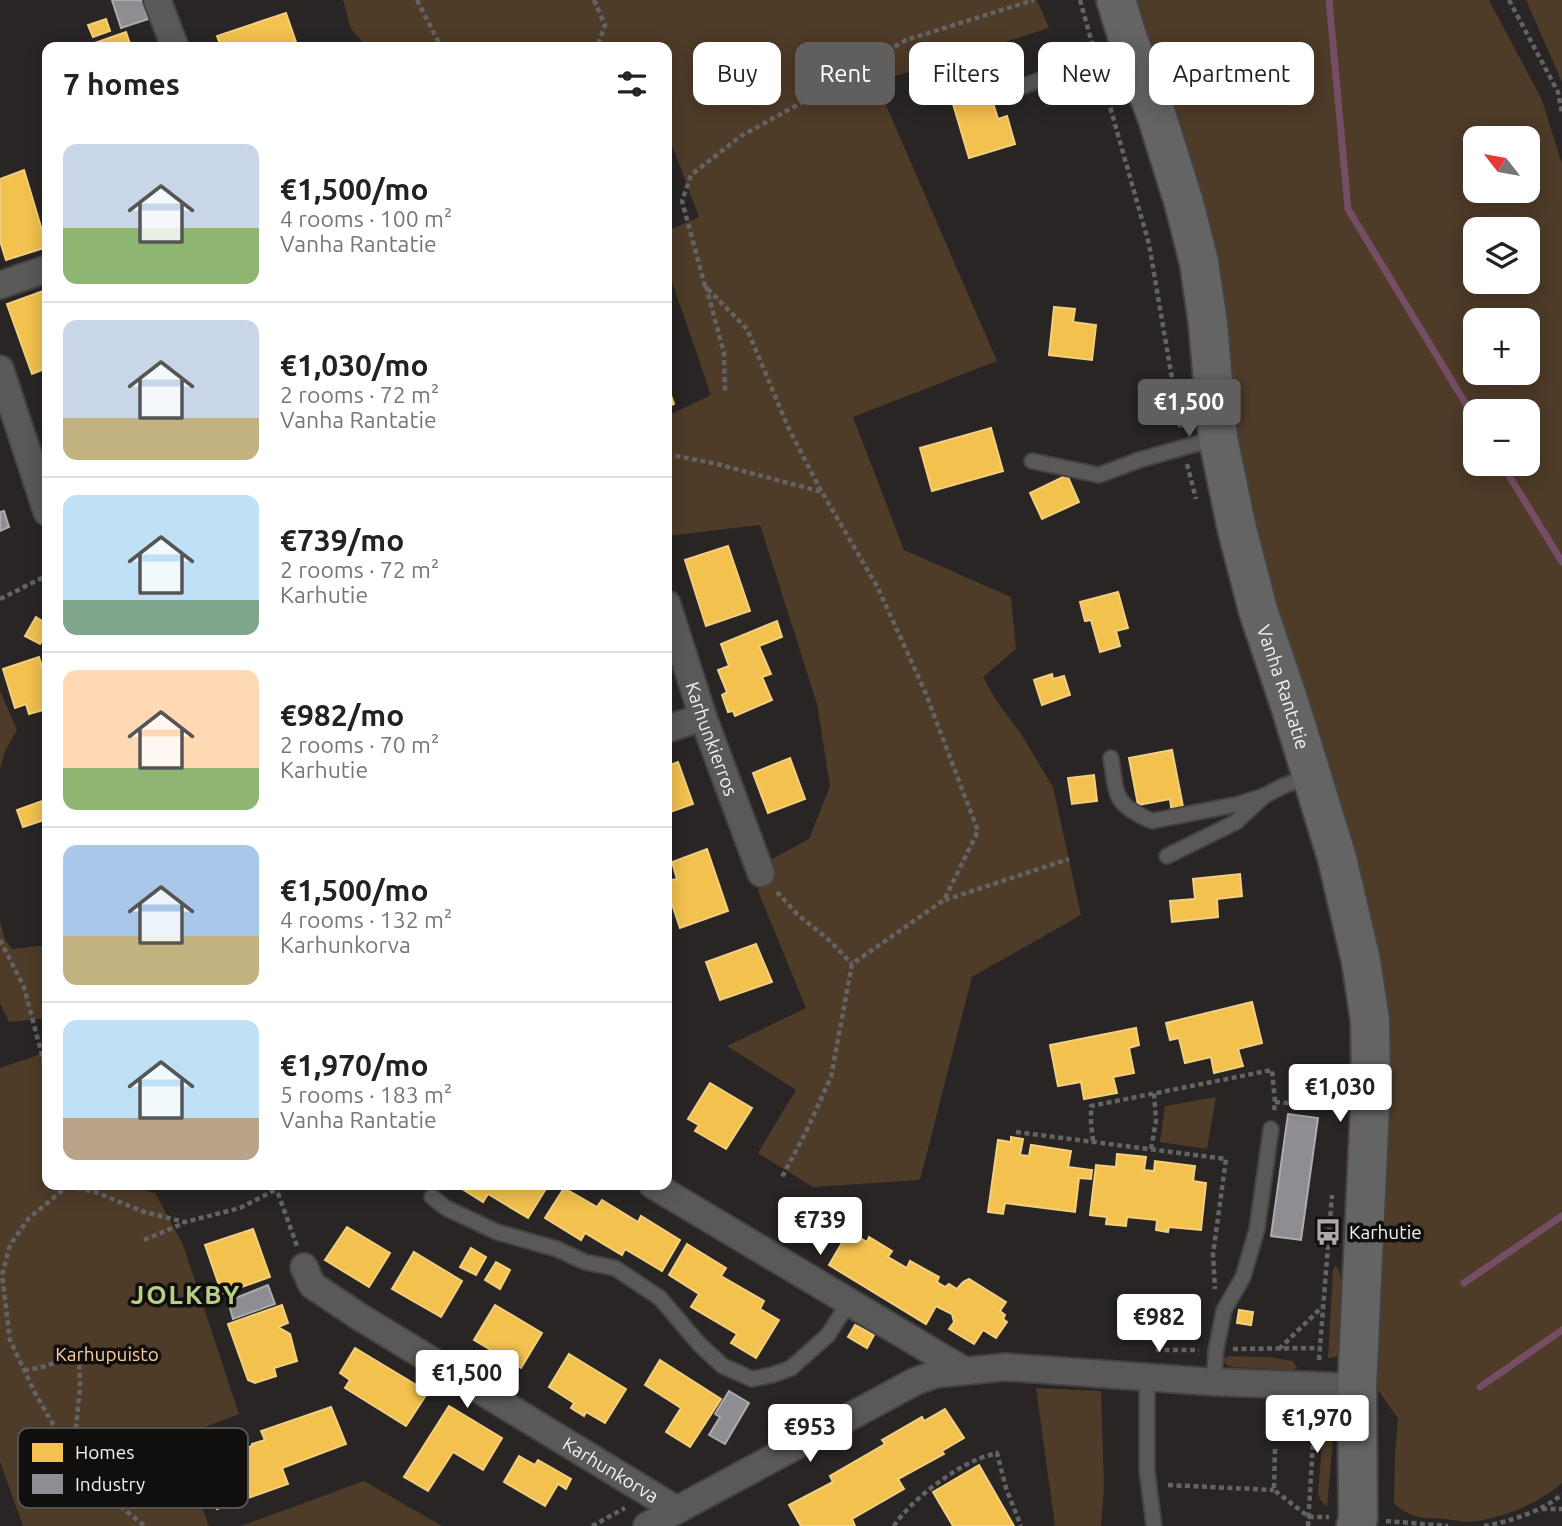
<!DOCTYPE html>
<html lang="en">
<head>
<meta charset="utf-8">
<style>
	:root { --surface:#fff; --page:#f6f6f6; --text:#222; --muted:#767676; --line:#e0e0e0; --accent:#615f5e }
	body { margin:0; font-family:Ubuntu,sans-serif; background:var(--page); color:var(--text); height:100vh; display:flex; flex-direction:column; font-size:26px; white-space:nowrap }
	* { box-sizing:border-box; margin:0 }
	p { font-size:23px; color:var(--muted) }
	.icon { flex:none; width:38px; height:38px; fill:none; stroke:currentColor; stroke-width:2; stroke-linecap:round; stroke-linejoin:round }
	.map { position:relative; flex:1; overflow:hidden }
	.panel { position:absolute; left:42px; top:42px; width:630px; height:1148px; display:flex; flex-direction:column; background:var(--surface); border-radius:14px; box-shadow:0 4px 18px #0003 }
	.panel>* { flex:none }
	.guide { position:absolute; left:693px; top:42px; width:665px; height:63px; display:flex; gap:14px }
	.needle { width:46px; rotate:301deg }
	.fabs { position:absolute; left:1463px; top:126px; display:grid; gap:14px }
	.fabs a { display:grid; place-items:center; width:77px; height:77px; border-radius:14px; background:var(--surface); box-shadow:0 4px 18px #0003; font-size:35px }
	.price { position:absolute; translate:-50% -60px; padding:0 16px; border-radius:7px; background:#fff; color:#222; font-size:23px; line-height:46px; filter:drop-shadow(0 2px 4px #0008) }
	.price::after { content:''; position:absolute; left:50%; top:42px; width:21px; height:16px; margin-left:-10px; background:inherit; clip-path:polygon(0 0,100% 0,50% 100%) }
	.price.current { background:var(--accent); color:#fff }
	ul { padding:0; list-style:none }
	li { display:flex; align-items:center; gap:21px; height:175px; padding:0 21px }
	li+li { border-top:2px solid var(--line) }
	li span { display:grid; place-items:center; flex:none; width:196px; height:140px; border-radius:14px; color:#555 }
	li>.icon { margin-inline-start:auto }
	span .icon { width:84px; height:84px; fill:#fffc; stroke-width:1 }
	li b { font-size:30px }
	h2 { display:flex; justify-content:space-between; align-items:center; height:84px; padding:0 21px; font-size:30px }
	.tag { padding:0 24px; border-radius:14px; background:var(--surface); box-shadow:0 4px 18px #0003; font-size:24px; line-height:63px }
	.tag.current { background:var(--accent); color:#fff }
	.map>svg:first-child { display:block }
	.green { fill:#4e3b28; fill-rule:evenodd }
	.homes { fill:#f2c14e; stroke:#f3cf7e; stroke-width:2 }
	.industry { fill:#8d8d92; stroke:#acabae; stroke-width:2 }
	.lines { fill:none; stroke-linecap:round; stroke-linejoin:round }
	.stream { stroke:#754d64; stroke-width:7 }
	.lane-casing { stroke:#454242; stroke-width:18 }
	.street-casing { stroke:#454242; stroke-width:30 }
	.secondary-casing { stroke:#454242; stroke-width:42 }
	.path { stroke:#646363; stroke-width:4.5; stroke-dasharray:5 3.5; stroke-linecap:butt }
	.lane { stroke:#5a5859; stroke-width:14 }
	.street { stroke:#5a5859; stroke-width:26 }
	.secondary { stroke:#656464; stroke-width:38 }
	.labels { text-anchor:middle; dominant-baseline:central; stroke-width:7; stroke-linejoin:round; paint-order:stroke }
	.street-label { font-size:19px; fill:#f4f0ef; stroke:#110e0e }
	.poi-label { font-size:19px; fill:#f4f0ef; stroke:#110e0e; text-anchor:start }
	.park-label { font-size:19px; fill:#fdcda3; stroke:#110e0e }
	.district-label { font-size:26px; font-weight:bold; letter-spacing:2px; fill:#b9cf85; stroke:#110e0e }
	.key { fill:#110e0e; stroke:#555252; stroke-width:2 }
	.key-label { font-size:19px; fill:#f4f0ef }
</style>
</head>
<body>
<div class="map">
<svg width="1562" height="1526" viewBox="0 0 1562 1526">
	<rect width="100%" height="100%" fill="#292525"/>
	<g class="green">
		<path d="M343 0H1037L1049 28 876 82 997 361 853 417 904 550 1011 597 1016 649 983 677 996 700 1021 734 1053 787 1081 915 972 977 920 1180 813 1187 758 1153 796 1090 727 1046 806 1008 758 891 770 860 809 839 830 786 817 704 760 525 667 536V416L711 395 667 267V231L699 217 667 132V47H367L351 29Z"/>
		<path d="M1134 0H1489L1542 100 1562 164V1483C1539 1503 1507 1516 1477 1521 1467 1523 1455 1520 1444 1519 1423 1518 1410 1519 1394 1503L1395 1453 1398 1419 1374 1384 1384 1111 1272 601ZM1475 138H1528V191H1475ZM1475 229H1528V282H1475ZM1475 320H1528V373H1475ZM1475 411H1528V464H1475Z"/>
		<path d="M1526 0H1562V82Z"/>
		<path d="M0 691 17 730 5 751 0 770Z"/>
		<path d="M0 920 5 940 12 949 47 945V1018L9 1022 0 1003Z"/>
		<path d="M47 1052V1185H119L155 1193 183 1245 239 1414 176 1438 209 1526H23L0 1462V1068Z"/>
		<path d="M1216 1097 1207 1149 1160 1142 1165 1106Z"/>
		<path d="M1335 1266 1339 1269C1344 1297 1352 1332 1336 1357L1328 1358 1333 1270Z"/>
		<path d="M1229 1356 1269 1357 1293 1361 1297 1368 1292 1370 1232 1367 1226 1365 1223 1359Z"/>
		<path d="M1036 1388 1101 1391 1104 1487 1101 1526H1055Z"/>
		<path d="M1326 1418 1334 1427 1327 1507 1320 1499 1318 1494 1324 1422Z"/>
		<path d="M364 1481 442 1526H241Z"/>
	</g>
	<g class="homes">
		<path d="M286 13 296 42 280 47H221L217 36Z"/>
		<path d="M106 19 110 31 93 37 88 25Z"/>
		<path d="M126 32 131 47H89V45Z"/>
		<path d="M990 93 998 119 1007 116 1015 144 969 158 953 104Z"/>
		<path d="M24 170 47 247 6 260 0 241V179Z"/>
		<path d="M43 291 47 304V368L32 374 7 304Z"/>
		<path d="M1054 307 1075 309 1073 322 1096 325 1092 360 1049 355Z"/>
		<path d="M667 384 674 404 667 407Z"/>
		<path d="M991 428 1003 471 932 491 920 448Z"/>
		<path d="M1067 475 1079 502 1042 519 1030 493Z"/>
		<path d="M728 546 750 611 706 626 685 560Z"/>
		<path d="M1118 592 1128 628 1116 631 1120 646 1100 652 1091 620 1085 621 1080 602Z"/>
		<path d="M36 617 47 624V631L40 644 25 636Z"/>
		<path d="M777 621 782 637 759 646 771 674 762 677 772 700 735 716 733 711 728 712 722 695 727 692 718 670 729 666 721 644Z"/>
		<path d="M39 657 47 683V709L29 714 26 704 15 708 3 669Z"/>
		<path d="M1052 674 1053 679 1064 676 1070 695 1042 705 1034 680Z"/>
		<path d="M1172 750 1184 812 1172 814 1170 799 1138 805 1129 758Z"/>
		<path d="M790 758 805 799 768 813 753 773Z"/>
		<path d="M678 762 693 804 667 813V766Z"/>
		<path d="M1094 775 1097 801 1072 804 1068 778Z"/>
		<path d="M42 801 47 819 23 827 17 810Z"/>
		<path d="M707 849 728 911 680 928 667 889V881L677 879 672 862Z"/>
		<path d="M1240 874 1242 896 1217 899 1218 917 1172 922 1170 901 1195 899 1193 879Z"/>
		<path d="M756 944 772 982 720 1000 706 962Z"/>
		<path d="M1252 1002 1262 1043 1238 1049 1243 1066 1214 1073 1211 1057 1185 1063 1179 1038 1170 1040 1166 1023Z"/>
		<path d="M1136 1028 1139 1045 1129 1048 1134 1073 1113 1077 1117 1093 1084 1099 1081 1082 1058 1086 1050 1045Z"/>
		<path d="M710 1083 752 1108 726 1149 695 1131 699 1125 688 1119Z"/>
		<path d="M1011 1137 1023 1139 1020 1155 1029 1156 1031 1145 1071 1151 1068 1167 1092 1170 1091 1179 1079 1178 1075 1212 1005 1203 1003 1214 988 1212 998 1140 1011 1142Z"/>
		<path d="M1117 1154 1146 1157 1144 1170 1154 1171 1155 1161 1195 1166 1193 1181 1206 1183 1201 1230 1169 1227 1168 1232 1156 1230 1157 1220 1127 1217 1126 1226 1106 1224 1107 1217 1090 1215 1096 1165 1116 1167Z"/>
		<path d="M456 1185H544L547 1187 528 1218 488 1194 483 1202Z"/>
		<path d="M564 1188 597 1207 602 1200 638 1222 641 1216 680 1240 662 1271 625 1249 622 1255 585 1233 581 1240 545 1218Z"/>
		<path d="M347 1227 390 1253 369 1287 325 1260Z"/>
		<path d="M253 1229 270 1277 222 1294 205 1245Z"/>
		<path d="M849 1231 867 1242 869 1237 892 1251 888 1257 907 1268 910 1261 939 1277 937 1282 945 1287 949 1284 957 1289 963 1282 969 1279 1006 1302 1000 1311 1005 1315 1003 1319 1007 1322 996 1338 983 1330 974 1344 949 1329 954 1322 952 1314 936 1306 926 1324 829 1265Z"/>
		<path d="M687 1244 726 1268 721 1276 764 1301 760 1309 779 1320 756 1358 731 1343 737 1334 691 1307 699 1294 669 1275Z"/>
		<path d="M471 1248 486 1257 476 1275 460 1267Z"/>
		<path d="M414 1252 462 1281 441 1317 392 1289Z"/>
		<path d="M496 1262 510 1270 500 1289 485 1280Z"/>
		<path d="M282 1305 288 1323 278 1327 290 1334 297 1361 274 1368 276 1376 255 1383 248 1380 228 1324Z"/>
		<path d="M495 1305 542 1333 521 1368 474 1340Z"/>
		<path d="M1239 1310 1253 1312 1251 1325 1237 1323Z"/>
		<path d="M855 1325 874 1335 867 1348 848 1337Z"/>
		<path d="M355 1348 428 1392 406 1426 345 1388 350 1380 340 1373Z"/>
		<path d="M569 1354 626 1389 605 1423 586 1412 584 1416 571 1408 574 1403 549 1387Z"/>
		<path d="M660 1360 721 1399 690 1447 666 1432 681 1408 645 1385Z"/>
		<path d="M449 1406 502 1438 483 1470 453 1452 428 1491 404 1477Z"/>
		<path d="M331 1407 346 1444 282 1468 288 1484 217 1509 202 1463 252 1446V1444L265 1440 261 1431Z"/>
		<path d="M945 1409 964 1438 942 1451 944 1454 898 1479 904 1489 852 1519 855 1526H801L789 1505 833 1482 830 1476 885 1444 882 1440 922 1417 924 1421Z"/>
		<path d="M519 1456 535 1465 538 1460 571 1479 566 1489 558 1484 545 1506 504 1482Z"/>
		<path d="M979 1465 1014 1526H953L933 1492Z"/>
	</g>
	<g class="industry">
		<path d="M112 0H142L148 19 121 28Z"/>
		<path d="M4 511 9 527 0 531V512Z"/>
		<path d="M1288 1114 1318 1118 1301 1240 1271 1236Z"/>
		<path d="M268 1285 275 1304 233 1319 228 1301Z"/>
		<path d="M729 1391 749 1403 725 1444 709 1435 720 1417 715 1414Z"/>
	</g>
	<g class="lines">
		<g class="stream">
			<path d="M1329 0 1348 209 1475 419"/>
			<path d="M1502 464 1562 562"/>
			<path d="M1464 1283 1562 1216"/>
			<path d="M1480 1387 1562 1330"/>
		</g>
		<defs>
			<g id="lane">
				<path d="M1002 94 1096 59 1127 42"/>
				<path d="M1032 461 1099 475 1139 460 1217 438"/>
				<path d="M1111 758C1117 796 1113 804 1152 821L1239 804 1264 796"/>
				<path d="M1167 856 1236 822 1264 796 1283 786 1310 776"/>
				<path d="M432 1197 446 1208 497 1232 557 1249 585 1262 615 1268 660 1298 699 1344 723 1366 752 1379 772 1375 791 1368 828 1335 849 1302"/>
				<path d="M1147 1377V1471L1154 1526"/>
				<path d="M1214 1382 1216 1350 1224 1310 1243 1277 1257 1229 1271 1129"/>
			</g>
			<g id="street">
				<path d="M157 0 175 47"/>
				<path d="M0 285 47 269"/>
				<path d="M0 369 47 512"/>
				<path id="s1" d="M667 604 703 717 761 873"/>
				<path d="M667 729 703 717"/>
				<path d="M653 1185 963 1370"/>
				<path id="s2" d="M304 1267 312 1285 360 1317 677 1510"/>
				<path d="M647 1526 916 1381 936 1374 1005 1367 1214 1382 1357 1387"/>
			</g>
			<g id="secondary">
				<path id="s3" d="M1116 0 1129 42 1157 117 1184 203 1199 262 1208 324 1218 438 1237 529 1258 610 1290 705 1337 858 1361 961 1370 1020 1371 1084 1357 1387 1358 1518 1356 1526"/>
			</g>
		</defs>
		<use href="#lane" class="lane-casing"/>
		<use href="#street" class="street-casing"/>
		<use href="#secondary" class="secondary-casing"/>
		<g class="path">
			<path d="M417 0 441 47"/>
			<path d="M594 0 605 25 597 47"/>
			<path d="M1080 0 1092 43"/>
			<path d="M1509 0 1558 92 1562 113"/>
			<path d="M1101 75 1149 244 1181 431"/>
			<path d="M706 286 724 353 725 394"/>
			<path d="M667 454 717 464 822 492 878 588 926 694 978 831 944 900 852 964 831 1077 805 1134 782 1177"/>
			<path d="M1187 464 1196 499"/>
			<path d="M821 491 788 427 747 329 705 286 682 201 691 175 741 136 799 104 906 40 1034 0"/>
			<path d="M0 599 46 576 47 570"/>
			<path d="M777 892 797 914 828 939 852 964"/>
			<path d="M945 900 1069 859"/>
			<path d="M0 940 24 987 47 1074"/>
			<path d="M1275 1102 1341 1107"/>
			<path d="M1016 1132 1226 1159 1213 1254 1215 1289"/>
			<path d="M1093 1141 1091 1123V1106L1272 1070 1275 1102 1274 1111"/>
			<path d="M1151 1149 1156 1121 1154 1093"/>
			<path d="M69 1185 29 1218 10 1245 2 1275 10 1340 36 1395 73 1458 126 1511 145 1526"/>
			<path d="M275 1185 297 1246"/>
			<path d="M69 1186 98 1193 144 1212 185 1222 240 1208 277 1189 289 1185"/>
			<path d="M144 1240 184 1223"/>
			<path d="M1233 1349 1321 1348"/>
			<path d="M1279 1349 1323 1306"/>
			<path d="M1156 1350H1199"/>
			<path d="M1319 1360 1332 1195"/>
			<path d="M24 1370 40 1368 79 1354 80 1387 73 1457"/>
			<path d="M1275 1449 1274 1490 1309 1517H1329"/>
			<path d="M1168 1485 1274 1490"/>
			<path d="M1542 1509H1562"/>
			<path d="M1386 1521 1448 1526"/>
			<path d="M592 1526 625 1508"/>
			<path d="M894 1526C908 1503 951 1470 976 1460 982 1457 990 1455 997 1453L1006 1488 1021 1526"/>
			<path d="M1308 1526 1315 1408"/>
			<path d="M1484 1526C1508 1522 1544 1511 1562 1494"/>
		</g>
		<use href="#lane" class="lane"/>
		<use href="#street" class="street"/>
		<use href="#secondary" class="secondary"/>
	</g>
	<defs>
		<symbol id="bus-bare" viewBox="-9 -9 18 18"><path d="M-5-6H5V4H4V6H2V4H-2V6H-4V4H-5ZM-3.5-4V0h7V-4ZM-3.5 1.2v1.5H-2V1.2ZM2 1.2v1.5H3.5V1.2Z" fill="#ada9a8" stroke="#110e0e" stroke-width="2.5" paint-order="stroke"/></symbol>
	</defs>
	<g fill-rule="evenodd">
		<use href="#bus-bare" x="1309" y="1213" width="38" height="38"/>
	</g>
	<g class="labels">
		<g class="street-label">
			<text stroke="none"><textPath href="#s3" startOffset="710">Vanha Rantatie</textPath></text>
			<text stroke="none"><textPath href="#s1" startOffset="142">Karhunkierros</textPath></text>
			<text stroke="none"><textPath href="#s2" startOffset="371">Karhunkorva</textPath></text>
		</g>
		<g class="poi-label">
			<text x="1349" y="1232">Karhutie</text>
		</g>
		<g class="park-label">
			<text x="107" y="1354">Karhupuisto</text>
		</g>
		<g class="district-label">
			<text x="186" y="1294">JOLKBY</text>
		</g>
	</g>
	<rect x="18" y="1428" width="230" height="80" rx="10" class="key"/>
	<rect x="32" y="1443" width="31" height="19" fill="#f2c14e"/>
	<rect x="32" y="1474" width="31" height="20" fill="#8d8d92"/>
	<g class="key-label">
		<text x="75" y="1459">Homes</text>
		<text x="75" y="1491">Industry</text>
	</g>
</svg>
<div class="fabs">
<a><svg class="needle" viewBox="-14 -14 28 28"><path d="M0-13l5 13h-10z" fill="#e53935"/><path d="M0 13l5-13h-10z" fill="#767676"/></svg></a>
<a><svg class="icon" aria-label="layers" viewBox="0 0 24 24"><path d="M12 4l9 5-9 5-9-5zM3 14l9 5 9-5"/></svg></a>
<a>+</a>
<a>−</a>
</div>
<b class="price current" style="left:1189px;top:439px">€1,500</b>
<b class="price" style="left:1340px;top:1124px">€1,030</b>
<b class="price" style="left:820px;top:1257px">€739</b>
<b class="price" style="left:1159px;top:1354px">€982</b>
<b class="price" style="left:467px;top:1410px">€1,500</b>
<b class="price" style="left:1317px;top:1455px">€1,970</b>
<b class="price" style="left:810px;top:1464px">€953</b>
<div class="guide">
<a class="tag">Buy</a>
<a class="tag current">Rent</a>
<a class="tag">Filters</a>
<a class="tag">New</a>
<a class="tag">Apartment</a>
</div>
<section class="panel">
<h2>7 homes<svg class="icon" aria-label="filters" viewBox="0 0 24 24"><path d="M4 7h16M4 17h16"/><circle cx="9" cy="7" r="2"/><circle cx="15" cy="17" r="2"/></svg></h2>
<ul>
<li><span style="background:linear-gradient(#c9d6e8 60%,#8fb573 0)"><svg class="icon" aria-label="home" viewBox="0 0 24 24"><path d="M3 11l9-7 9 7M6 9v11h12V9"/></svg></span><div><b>€1,500/mo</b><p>4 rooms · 100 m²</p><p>Vanha Rantatie</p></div></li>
<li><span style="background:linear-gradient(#c9d6e8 70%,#c2b280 0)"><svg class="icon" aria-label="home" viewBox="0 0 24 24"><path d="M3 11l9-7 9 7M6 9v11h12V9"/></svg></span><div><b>€1,030/mo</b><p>2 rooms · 72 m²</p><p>Vanha Rantatie</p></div></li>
<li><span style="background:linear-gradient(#bfe0f5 75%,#7fa58c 0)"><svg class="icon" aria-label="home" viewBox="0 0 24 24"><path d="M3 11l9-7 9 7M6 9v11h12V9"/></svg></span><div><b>€739/mo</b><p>2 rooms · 72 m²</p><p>Karhutie</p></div></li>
<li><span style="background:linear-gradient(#ffd9b3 70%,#8fb573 0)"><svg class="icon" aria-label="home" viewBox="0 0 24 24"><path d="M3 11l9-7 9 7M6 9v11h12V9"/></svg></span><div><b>€982/mo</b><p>2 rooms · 70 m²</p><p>Karhutie</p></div></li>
<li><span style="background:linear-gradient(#a9c7e8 65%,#c2b280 0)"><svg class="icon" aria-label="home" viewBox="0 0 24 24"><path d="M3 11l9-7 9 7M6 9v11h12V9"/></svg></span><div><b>€1,500/mo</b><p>4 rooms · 132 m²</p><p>Karhunkorva</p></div></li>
<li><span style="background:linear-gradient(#bfe0f5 70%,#b9a48a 0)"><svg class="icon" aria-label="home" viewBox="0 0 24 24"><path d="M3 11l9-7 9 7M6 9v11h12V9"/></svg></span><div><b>€1,970/mo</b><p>5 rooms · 183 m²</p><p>Vanha Rantatie</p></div></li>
</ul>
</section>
</div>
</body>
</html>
